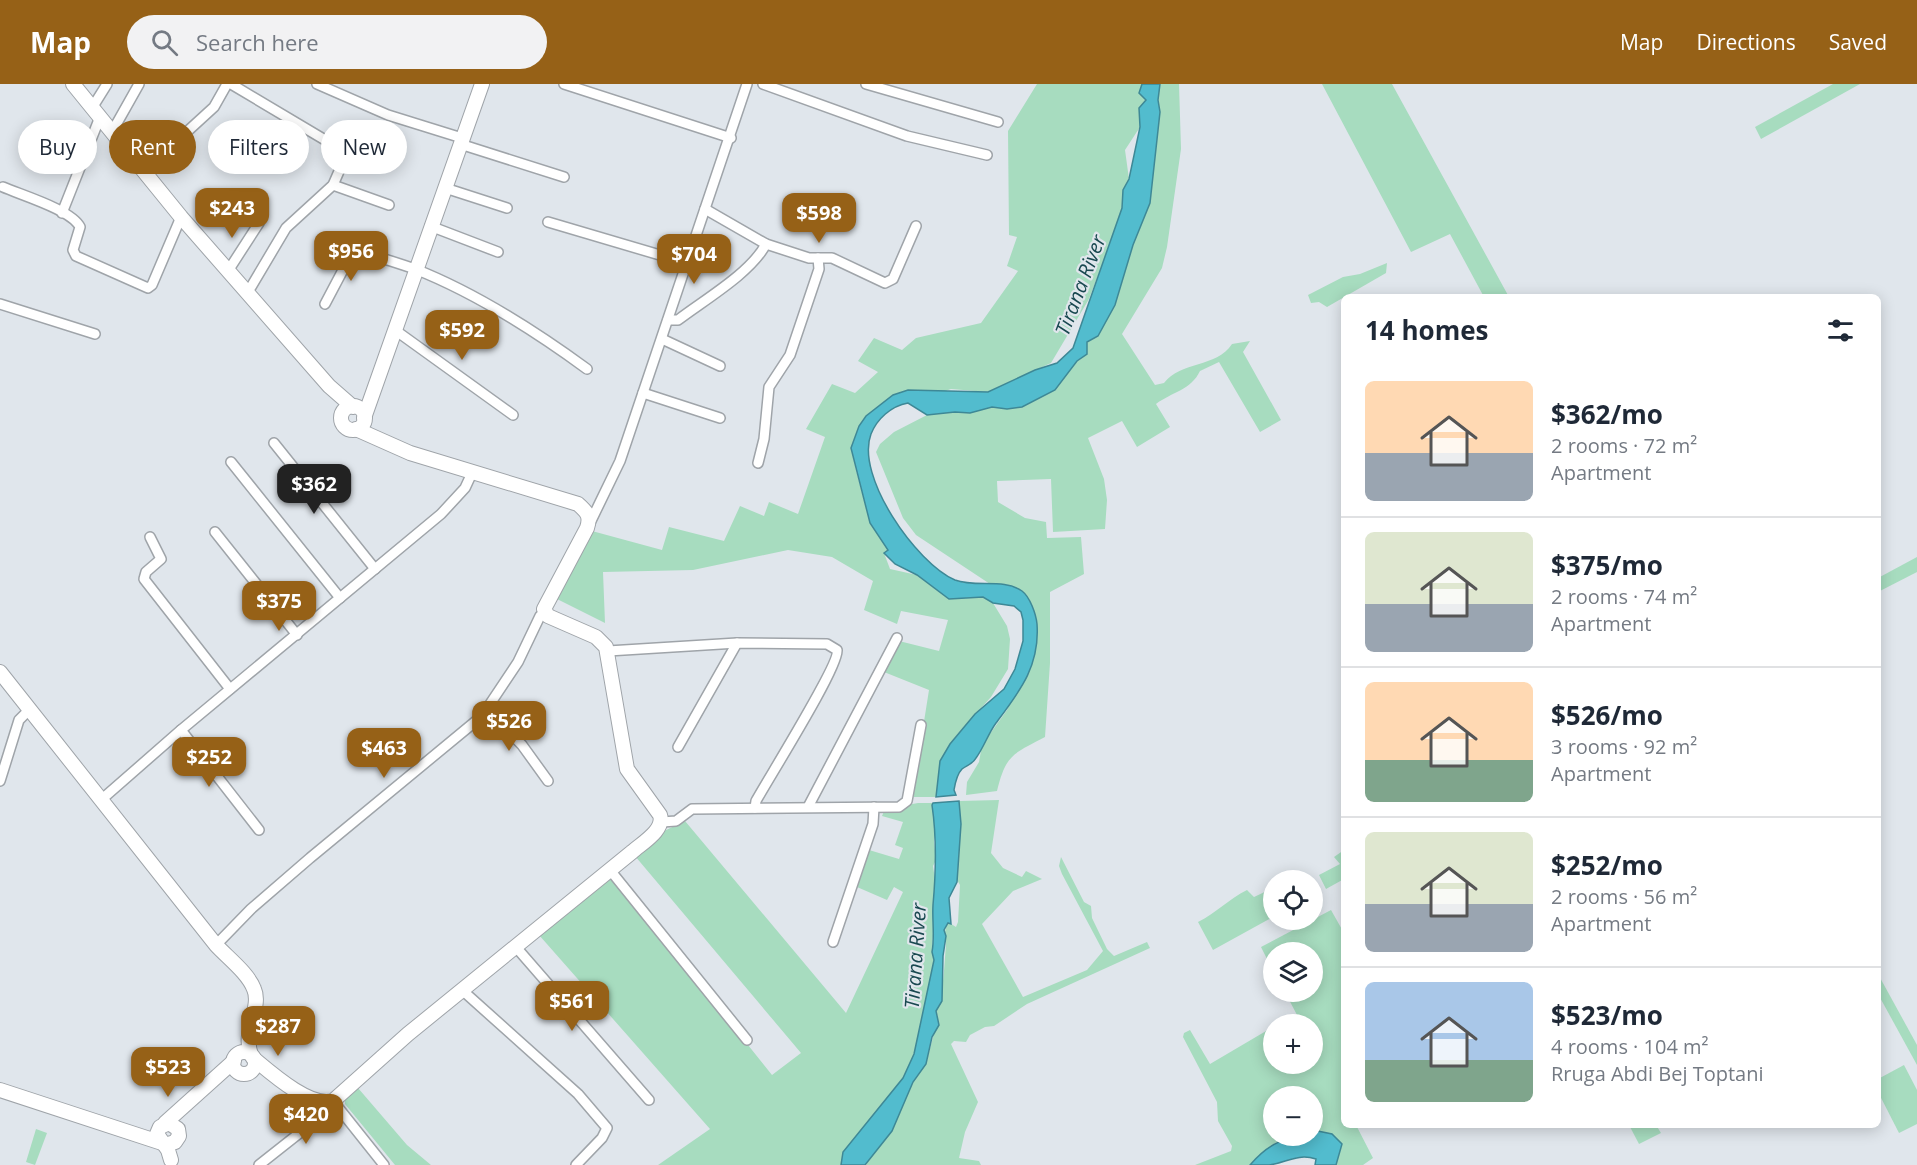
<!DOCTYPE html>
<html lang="en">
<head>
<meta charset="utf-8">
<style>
	:root { --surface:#fff; --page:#f2f2f3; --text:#1f2937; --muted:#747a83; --line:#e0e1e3; --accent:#966117 }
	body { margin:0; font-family:"Open Sans",sans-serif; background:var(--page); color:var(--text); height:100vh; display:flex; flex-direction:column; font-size:22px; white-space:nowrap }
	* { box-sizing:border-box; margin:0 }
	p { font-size:20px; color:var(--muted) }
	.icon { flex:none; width:33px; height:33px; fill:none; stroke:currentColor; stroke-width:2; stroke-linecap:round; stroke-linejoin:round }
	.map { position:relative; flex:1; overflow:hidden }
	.details { position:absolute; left:1341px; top:210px; width:540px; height:834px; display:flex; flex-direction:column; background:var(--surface); border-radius:9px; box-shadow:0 3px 15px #0003 }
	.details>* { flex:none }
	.hud { position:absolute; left:18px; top:36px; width:570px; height:54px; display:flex; gap:12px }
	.tools { position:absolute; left:1263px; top:786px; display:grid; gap:12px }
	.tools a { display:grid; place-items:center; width:60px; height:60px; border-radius:50%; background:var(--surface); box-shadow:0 3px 15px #0003; font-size:30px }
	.price { position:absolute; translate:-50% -51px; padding:0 14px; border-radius:12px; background:var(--accent); color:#fff; font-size:20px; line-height:39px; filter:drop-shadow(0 2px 3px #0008) }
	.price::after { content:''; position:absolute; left:50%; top:36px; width:18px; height:14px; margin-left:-9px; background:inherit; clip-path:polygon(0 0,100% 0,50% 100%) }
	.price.selected { background:#222; color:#fff }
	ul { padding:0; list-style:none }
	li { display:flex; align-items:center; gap:18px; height:150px; padding:0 24px }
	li+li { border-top:2px solid var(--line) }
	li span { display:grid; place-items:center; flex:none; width:168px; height:120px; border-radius:9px; color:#555 }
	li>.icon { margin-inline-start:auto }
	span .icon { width:72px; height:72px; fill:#fffc; stroke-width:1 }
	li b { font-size:26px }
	h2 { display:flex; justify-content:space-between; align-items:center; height:72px; padding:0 24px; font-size:26px }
	.pill { padding:0 21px; border-radius:27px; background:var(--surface); box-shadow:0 3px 15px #0003; font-size:21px; line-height:54px }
	.pill.selected { background:var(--accent); color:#fff }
	header { display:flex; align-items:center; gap:36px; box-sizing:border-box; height:84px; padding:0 30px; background:var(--accent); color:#fff }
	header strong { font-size:28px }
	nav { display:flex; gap:33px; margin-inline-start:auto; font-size:21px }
	.search { width:420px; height:54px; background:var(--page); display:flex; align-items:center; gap:15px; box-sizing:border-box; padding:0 21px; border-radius:33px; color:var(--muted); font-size:22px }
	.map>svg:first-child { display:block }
	.green { fill:#a7dcbf }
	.water { fill:#52bcce; stroke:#3e8896; stroke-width:1.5 }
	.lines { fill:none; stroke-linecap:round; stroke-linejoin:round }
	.street-casing { stroke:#9fa4a9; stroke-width:12 }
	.secondary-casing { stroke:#9fa4a9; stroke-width:16 }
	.street { stroke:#fff; stroke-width:9 }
	.secondary { stroke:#fff; stroke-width:14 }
	.labels { text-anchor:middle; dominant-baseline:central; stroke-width:4.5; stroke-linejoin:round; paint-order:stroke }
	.water-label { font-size:20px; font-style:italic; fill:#194850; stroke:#e0e6ec }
</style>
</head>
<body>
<header>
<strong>Map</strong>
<div class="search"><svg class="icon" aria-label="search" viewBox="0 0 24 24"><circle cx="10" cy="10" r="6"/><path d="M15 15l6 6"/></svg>Search here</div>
<nav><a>Map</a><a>Directions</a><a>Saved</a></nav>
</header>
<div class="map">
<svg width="1917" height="1081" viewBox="0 0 1917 1081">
	<rect width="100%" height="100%" fill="#e0e6ec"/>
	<g class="green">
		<path d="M1037 0H1142L1146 16 1139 29 1140 43 1125 66 1129 95 1123 106 1122 124 1111 157 1089 215 1051 279 988 308 951 305 939 309 932 306 893 311 859 342 851 364 856 386 870 439 888 466 884 469 890 485 917 491 949 515 983 513 993 519 1007 542 1010 555 1008 585 991 613 956 652 940 677 936 713H914L913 707 929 606 884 588 899 557 939 567 948 536 901 527 897 540 864 526 873 497 832 473 788 466 693 486 603 488 605 539 555 514 592 447 662 466 669 443 724 457 740 422 764 432 769 418 798 430 825 353 806 345 832 300 855 309 878 288 858 277 874 254 902 266 916 254 981 239 1018 187 1007 182 1017 153 1009 151 1008 47Z"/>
		<path d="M1160 0H1179L1181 65 1167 163 1162 184 1122 250 1155 301 1164 299C1181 277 1216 284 1232 260L1250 257 1243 268 1281 336 1260 348 1219 278 1200 287C1191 306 1172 308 1156 320L1170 343 1137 363 1122 337 1088 354 1104 395 1107 416 1105 445 1053 448 1051 395 997 397 998 418 1025 434 1046 438 1047 454 1081 453 1084 490 1050 508V579L1045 653C1013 670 1006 670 997 707L966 711 967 698 979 678 982 661 1007 626 1034 569 1037 538 1030 517 1023 508 1009 502 990 500 916 451 903 434 876 368 880 360 894 348 927 331 955 328 970 329 992 323 1007 325 1022 323 1063 294 1077 277 1087 270V258L1098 252 1115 221 1133 161 1150 119 1160 28 1158 16Z"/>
		<path d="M1322 0H1392L1509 213H1484L1450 150 1411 168Z"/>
		<path d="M1833 0H1860L1761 55 1755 43Z"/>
		<path d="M1387 179 1386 189 1327 223 1319 218 1311 219 1308 211 1343 193 1360 190Z"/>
		<path d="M1917 473V488L1878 508V494Z"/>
		<path d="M999 716 991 769 1003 784 1022 793 1026 787 1042 795 1013 807 982 840 1023 913 1087 886 1103 867 1062 790 1059 782 1061 773 1084 818 1091 822 1092 834 1107 865 1114 872 1147 858 1150 864 1027 920 994 942 985 943 970 951 966 958 954 957 951 960 978 1018 965 1048 959 1074 979 1077 981 1081H866L876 1064 892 1047 913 998 926 980 938 934 936 927C944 909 944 882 946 861 946 852 943 848 948 838L956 843 958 838 960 801 956 794 961 740 959 717Z"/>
		<path d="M918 719H933V733L936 741 934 758 936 776 933 782 936 802 932 868 934 876 928 915 914 970 903 994 843 1068 841 1081H658L710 1045 539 851 612 791 772 991 801 969 635 772 662 748 685 737 846 929 903 808 894 803 887 816 857 803 869 766 899 775 903 764 895 761 903 738 882 732 885 725Z"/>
		<path d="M1344 766V795L1326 805 1319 791 1340 780 1334 773Z"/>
		<path d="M1273 804V833L1213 866 1198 838C1216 829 1229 815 1247 806L1254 813Z"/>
		<path d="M1331 826 1344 849V1041H1356L1373 1074 1363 1081H1336L1338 1068 1318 1046H1313L1312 1012H1274V1052H1292L1275 1059 1250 1081H1195L1231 1067 1232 1062 1218 1037 1217 1018 1183 953 1184 949 1190 946 1210 980 1273 943 1274 980H1312V940H1279L1297 931 1285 908H1312V868H1274L1273 887 1261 863Z"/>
		<path d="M1878 890 1917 961V981L1878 910Z"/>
		<path d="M1904 981 1917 1006V1040L1899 1049 1878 1008V995Z"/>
		<path d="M358 1004 407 1061 431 1081H395L345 1020V1015Z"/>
		<path d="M1629 1041H1656L1661 1049 1639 1060Z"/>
		<path d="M36 1045 47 1049 35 1081 26 1078Z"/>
	</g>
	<g class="water">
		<path d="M1142 0H1160L1158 16 1160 28 1150 119 1133 161 1115 221 1098 252 1087 258V270L1077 277 1055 306 1022 323 1007 325 992 323 970 329 955 328 927 331 908 319C891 322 877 335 871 350 855 392 916 479 955 496 976 504 1003 494 1022 507 1030 513 1036 530 1037 540 1040 582 1020 607 996 639 988 650 984 663 976 674 973 680 967 681 962 685 957 690 955 700 954 706L956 711 936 713 940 677 950 660 975 630 1004 605 1015 585 1023 557V536L1021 528 1014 522 993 519 983 513 949 515 917 491 895 480 884 469 888 466 870 439 851 364 859 342 866 332 893 311 908 306 988 308 1035 286 1057 279 1073 264 1122 124 1123 106 1129 95 1140 43 1139 24 1146 16 1139 9Z"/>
		<path d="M959 717 961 740 957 798 949 814 951 840 948 839 944 846 946 852 943 872 942 917 936 927 939 941 932 953 926 980 913 998 892 1047 865 1081H841L843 1068 903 994 914 970 934 876 932 868C935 852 932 837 933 821 936 788 937 755 932 721L933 719Z"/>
		<path d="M1313 1046 1332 1050 1342 1060 1336 1081H1315L1316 1075C1297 1069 1286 1079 1269 1081 1263 1081 1256 1081 1250 1081 1268 1060 1285 1052 1312 1052Z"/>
	</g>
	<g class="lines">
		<defs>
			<g id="street">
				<path d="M231 0 347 69 333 101 286 144 248 208"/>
				<path d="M317 0 388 31 462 54"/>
				<path d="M564 0 731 54"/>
				<path d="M763 0 907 52 987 71"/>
				<path d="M866 0 998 38"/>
				<path d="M92 24 107 0"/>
				<path d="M112 48 139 0"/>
				<path d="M460 60 564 93"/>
				<path d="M144 87 214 23 227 0"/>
				<path d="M333 101 389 121"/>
				<path d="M3 103C21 111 72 126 80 143L73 166 76 172 148 204 152 201 181 133"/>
				<path d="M445 104 507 124"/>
				<path d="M705 125 766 160 809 174H832L885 199 893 195 916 142"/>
				<path d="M62 129 100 33"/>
				<path d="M548 138 687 179"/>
				<path d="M430 142 498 168"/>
				<path d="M228 187 259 139"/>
				<path d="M0 220 95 250"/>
				<path d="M325 220 354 165C374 172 395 178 415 185 476 209 535 247 587 285"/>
				<path d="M668 236H678C704 216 751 189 766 160"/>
				<path d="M395 246 513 331"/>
				<path d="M662 255 720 282"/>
				<path d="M643 309 720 334"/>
				<path d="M274 359 375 485"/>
				<path d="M231 378 340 514"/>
				<path d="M758 379 764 355 769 303 790 271 819 185 818 174"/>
				<path d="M589 441 620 377 747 0"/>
				<path d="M215 448 297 551"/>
				<path d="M150 453 161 475 146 488 144 495 230 605"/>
				<path d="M608 567 737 559 827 560 837 566C841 579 768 695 756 717L755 724"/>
				<path d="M488 626 522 661 548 697"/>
				<path d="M181 646 259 746"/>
				<path d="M678 663 737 559"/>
				<path d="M0 697 19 636 29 626"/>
				<path d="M101 716 181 646 441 430 465 404 472 389"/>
				<path d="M808 723 897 554"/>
				<path d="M662 738 676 737 692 725 899 723 907 717 921 641"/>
				<path d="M610 786 747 956"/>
				<path d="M833 858 873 740 874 723"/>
				<path d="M216 861 251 825 310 774 482 632 518 578 540 532 545 528"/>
				<path d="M515 862 649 1016"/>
				<path d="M462 906 578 1010 607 1044 602 1054 576 1081"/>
				<path d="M333 1017 384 1081"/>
				<path d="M259 1081 335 1021"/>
			</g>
			<g id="secondary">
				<path d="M73 0 181 133 329 302 353 323"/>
				<circle cx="353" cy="334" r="12"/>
				<path d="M364 334 482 0"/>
				<path d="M0 588 216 861C228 874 248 889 254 905 262 923 242 948 251 971"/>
				<circle cx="244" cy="979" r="11"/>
				<path d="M253 974C271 989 310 1024 333 1017L408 950 632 768C642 759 665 746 660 731L627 685 606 563 596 553 548 532 544 525 587 444C591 432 587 428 578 420L410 369 356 345"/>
				<path d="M0 1006 162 1059"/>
				<path d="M165 1039 234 977"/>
				<path d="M165 1061 175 1058 179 1052 178 1045 169 1039 160 1043 157 1050 168 1066 171 1076"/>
			</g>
		</defs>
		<use href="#street" class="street-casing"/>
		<use href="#secondary" class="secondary-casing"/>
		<use href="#street" class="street"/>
		<use href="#secondary" class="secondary"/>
	</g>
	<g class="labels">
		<g class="water-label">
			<text transform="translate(1080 201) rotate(-69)">Tirana River</text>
			<text transform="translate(915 872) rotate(-86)">Tirana River</text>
		</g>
	</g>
</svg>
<div class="tools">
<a><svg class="icon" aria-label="locate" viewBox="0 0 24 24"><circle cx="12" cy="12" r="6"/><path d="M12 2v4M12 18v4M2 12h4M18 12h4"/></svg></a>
<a><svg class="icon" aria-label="layers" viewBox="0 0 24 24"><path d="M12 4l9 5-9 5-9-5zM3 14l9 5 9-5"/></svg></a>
<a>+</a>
<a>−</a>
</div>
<b class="price" style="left:232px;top:155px">$243</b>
<b class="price" style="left:819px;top:160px">$598</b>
<b class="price" style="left:351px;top:198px">$956</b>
<b class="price" style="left:694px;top:201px">$704</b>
<b class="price" style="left:462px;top:277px">$592</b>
<b class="price selected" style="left:314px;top:431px">$362</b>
<b class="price" style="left:279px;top:548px">$375</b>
<b class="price" style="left:509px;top:668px">$526</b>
<b class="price" style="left:384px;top:695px">$463</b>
<b class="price" style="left:209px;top:704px">$252</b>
<b class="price" style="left:572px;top:948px">$561</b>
<b class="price" style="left:278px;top:973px">$287</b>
<b class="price" style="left:168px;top:1014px">$523</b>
<b class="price" style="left:306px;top:1061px">$420</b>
<div class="hud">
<a class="pill">Buy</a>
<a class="pill selected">Rent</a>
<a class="pill">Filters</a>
<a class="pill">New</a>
</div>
<section class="details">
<h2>14 homes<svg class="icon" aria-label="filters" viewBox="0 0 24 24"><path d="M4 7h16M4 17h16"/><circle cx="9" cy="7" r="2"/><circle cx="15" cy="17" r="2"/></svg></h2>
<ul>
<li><span style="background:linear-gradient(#ffd9b3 60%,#9aa5b1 0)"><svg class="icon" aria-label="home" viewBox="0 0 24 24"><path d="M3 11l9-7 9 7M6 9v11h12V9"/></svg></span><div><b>$362/mo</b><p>2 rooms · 72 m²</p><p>Apartment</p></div></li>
<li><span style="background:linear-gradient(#dfe7d0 60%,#9aa5b1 0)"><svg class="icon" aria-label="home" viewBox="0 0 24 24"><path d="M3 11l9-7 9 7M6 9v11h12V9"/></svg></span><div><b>$375/mo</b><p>2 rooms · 74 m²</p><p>Apartment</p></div></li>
<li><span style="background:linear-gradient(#ffd9b3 65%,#7fa58c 0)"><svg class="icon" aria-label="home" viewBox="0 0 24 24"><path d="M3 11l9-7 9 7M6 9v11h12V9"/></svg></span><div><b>$526/mo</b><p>3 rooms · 92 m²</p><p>Apartment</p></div></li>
<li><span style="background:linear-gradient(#dfe7d0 60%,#9aa5b1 0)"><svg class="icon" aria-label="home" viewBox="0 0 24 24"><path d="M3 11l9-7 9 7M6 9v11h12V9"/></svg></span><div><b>$252/mo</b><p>2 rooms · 56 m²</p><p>Apartment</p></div></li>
<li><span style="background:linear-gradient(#a9c7e8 65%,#7fa58c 0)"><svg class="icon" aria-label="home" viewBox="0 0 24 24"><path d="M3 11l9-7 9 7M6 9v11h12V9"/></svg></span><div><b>$523/mo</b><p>4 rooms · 104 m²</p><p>Rruga Abdi Bej Toptani</p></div></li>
</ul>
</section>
</div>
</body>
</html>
